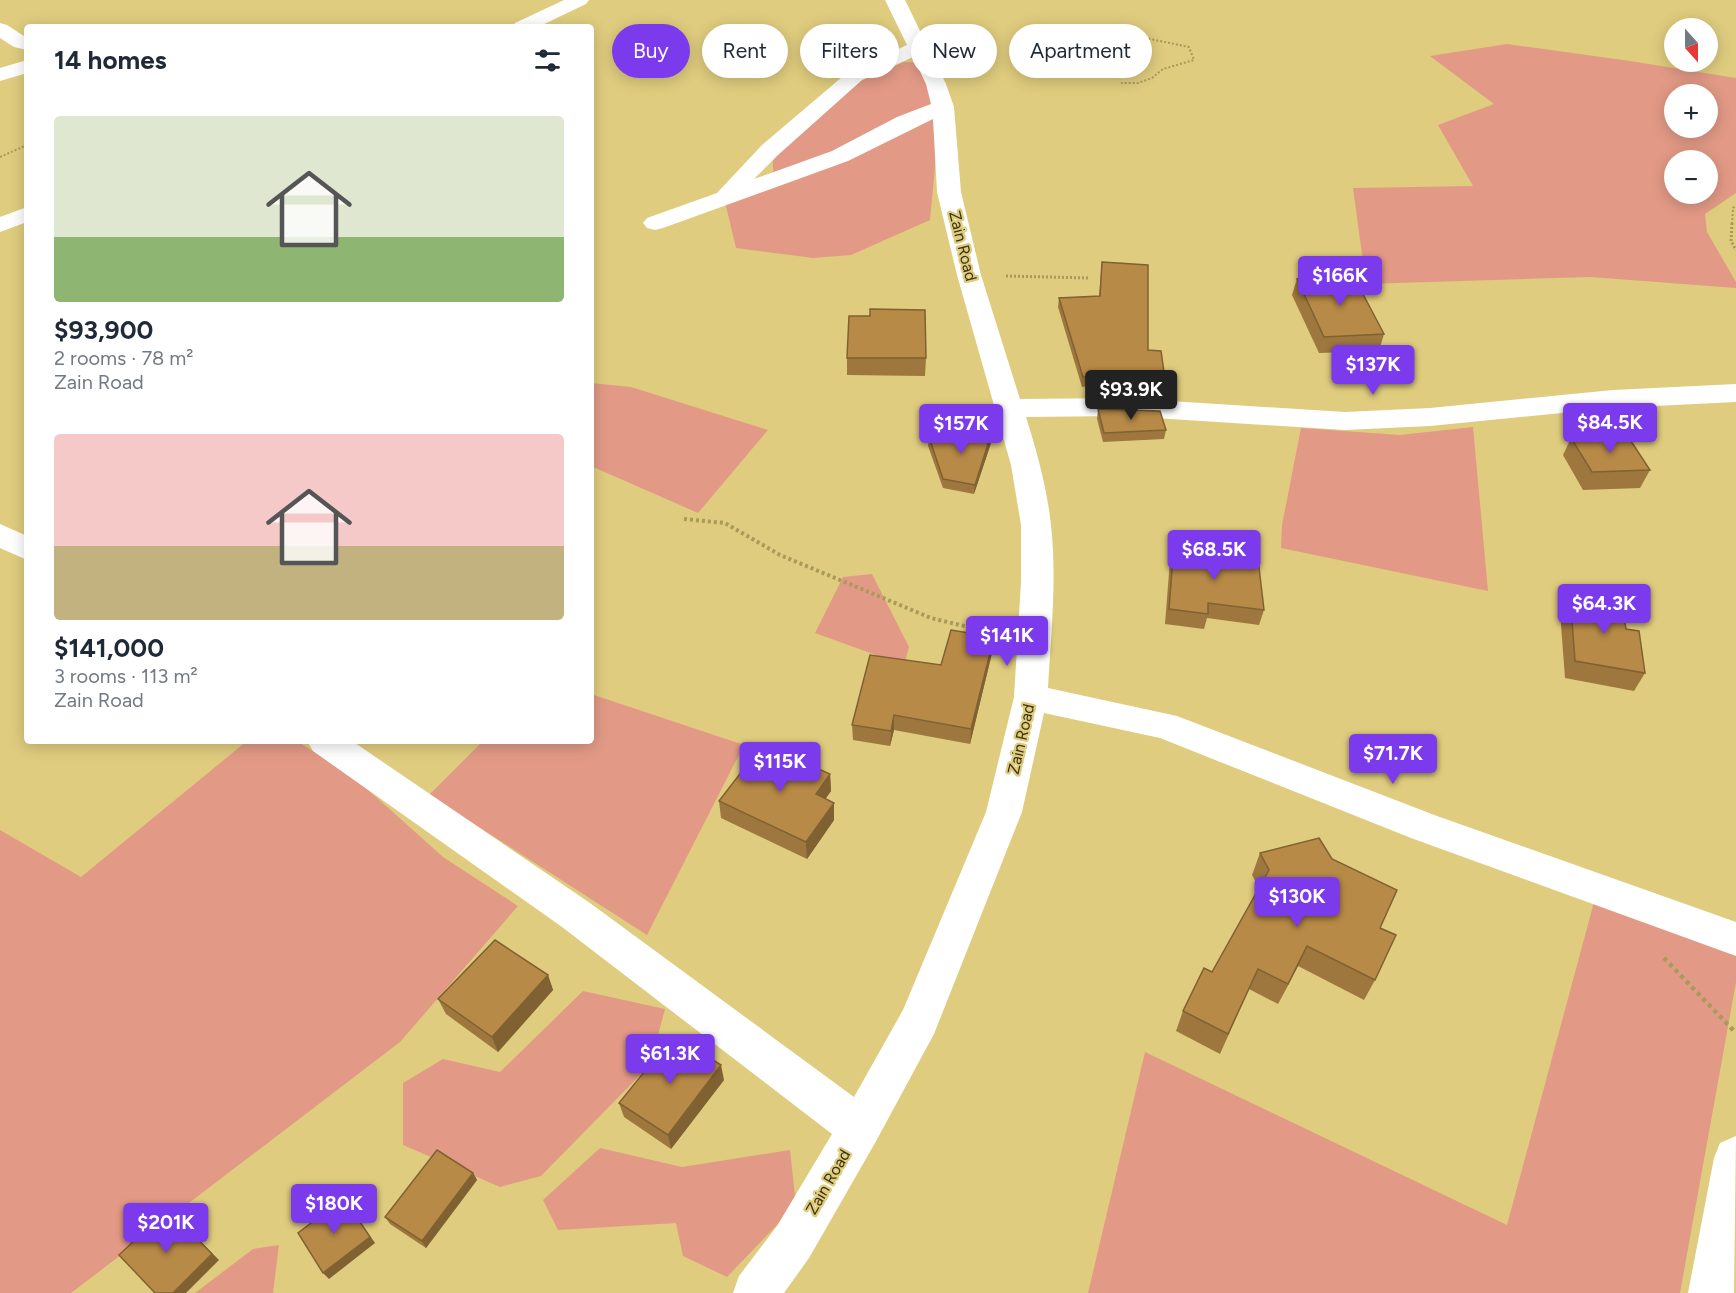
<!DOCTYPE html>
<html lang="en">
<head>
<meta charset="utf-8">
<style>
	:root { --surface:#fff; --page:#f6f6f7; --text:#1f2937; --muted:#747a83; --accent:#7c3aed }
	body { margin:0; font-family:Figtree,sans-serif; background:var(--page); color:var(--text); height:100vh; display:flex; flex-direction:column; font-size:22px; white-space:nowrap }
	* { box-sizing:border-box; margin:0 }
	p { font-size:20px; color:var(--muted) }
	.icon { flex:none; width:33px; height:33px; fill:none; stroke:currentColor; stroke-width:2; stroke-linecap:round; stroke-linejoin:round }
	.map { position:relative; flex:1; overflow:hidden }
	.details { position:absolute; left:24px; top:24px; width:570px; height:720px; display:flex; flex-direction:column; background:var(--surface); border-radius:6px; box-shadow:0 3px 15px #0003 }
	.details>* { flex:none }
	.guide { position:absolute; left:612px; top:24px; width:570px; height:54px; display:flex; gap:12px }
	.needle { width:39px; rotate:159deg }
	.controls { position:absolute; left:1664px; top:18px; display:grid; gap:12px }
	.controls a { display:grid; place-items:center; width:54px; height:54px; border-radius:50%; background:var(--surface); box-shadow:0 3px 15px #0003; font-size:30px }
	.price { position:absolute; translate:-50% -51px; padding:0 14px; border-radius:6px; background:var(--accent); color:#fff; font-size:20px; line-height:39px; filter:drop-shadow(0 2px 3px #0008) }
	.price::after { content:''; position:absolute; left:50%; top:36px; width:18px; height:14px; margin-left:-9px; background:inherit; clip-path:polygon(0 0,100% 0,50% 100%) }
	.price.selected { background:#222; color:#fff }
	ul { padding:0; list-style:none }
	li { display:grid; align-content:center; gap:12px; height:318px; padding:0 30px }
	li span { display:grid; place-items:center; height:186px; border-radius:6px; color:#555 }
	li>.icon { margin-inline-start:auto }
	span .icon { width:108px; height:108px; fill:#fffc; stroke-width:1 }
	li b { font-size:26px }
	h2 { display:flex; justify-content:space-between; align-items:center; height:72px; padding:0 30px; font-size:26px }
	.chip { padding:0 21px; border-radius:27px; background:var(--surface); box-shadow:0 3px 15px #0003; font-size:21px; line-height:54px }
	.chip.selected { background:var(--accent); color:#fff }
	.map>svg:first-child { display:block }
	.green { fill:#e29a86; fill-rule:evenodd }
	.lines { fill:none; stroke-linecap:round; stroke-linejoin:round }
	.path-far3 { stroke:#a99a5a; stroke-width:2; stroke-dasharray:2 2; stroke-linecap:butt }
	.path-far2 { stroke:#a99a5a; stroke-width:3; stroke-dasharray:2 2; stroke-linecap:butt }
	.path-far1 { stroke:#a99a5a; stroke-width:4; stroke-dasharray:3 3; stroke-linecap:butt }
	.path { stroke:#a99a5a; stroke-width:4.5; stroke-dasharray:4 4; stroke-linecap:butt }
	.minor { fill:#fff; fill-rule:evenodd }
	.wall { fill:#9d773d }
	.shaded-wall { fill:#806132 }
	.building { fill:#b78a47; stroke:#806132; stroke-width:1.5 }
	.labels { text-anchor:middle; dominant-baseline:central; stroke-width:4.5; stroke-linejoin:round; paint-order:stroke }
	.street-label { font-size:16px; fill:#3a3211; stroke:#dfcc7e }
</style>
</head>
<body>
<div class="map">
<svg width="1736" height="1293" viewBox="0 0 1736 1293">
	<rect width="100%" height="100%" fill="#dfcc7e"/>
	<g class="green">
		<path d="M1507 44 1630 61 1736 78V193L1705 214 1707 232 1736 282V288L1590 277 1366 284 1353 188 1473 186 1438 125 1494 104 1430 56ZM1674 94H1707V128H1674ZM1674 160H1707V194H1674Z"/>
		<path d="M904 62 925 63 939 124 930 220 851 255 813 258 736 248 725 202 774 184 772 150 847 87Z"/>
		<path d="M591 383 631 387 768 430 698 513 591 466Z"/>
		<path d="M1473 427 1488 591 1281 548 1282 525 1301 428 1400 435Z"/>
		<path d="M872 574 909 647 905 662 887 659 815 633 843 577Z"/>
		<path d="M591 694 744 745 647 935 429 795 483 741H591Z"/>
		<path d="M247 741H297L356 779 443 857 518 906 400 1042 71 1293H0V830L81 877Z"/>
		<path d="M1594 902 1736 948V982L1680 1293H1088L1145 1052 1507 1225Z"/>
		<path d="M583 991 665 1009 650 1065 541 1176 500 1187 403 1145V1083L443 1059 500 1072Z"/>
		<path d="M600 1148 682 1167 790 1150 796 1205 727 1277 683 1256 676 1223 558 1230 543 1200Z"/>
		<path d="M279 1245 273 1293H195L253 1249Z"/>
	</g>
	<g class="lines">
		<g class="path-far3">
			<path d="M1121 33 1189 47 1194 60 1163 69 1152 78 1138 83H1121"/>
			<path d="M0 157 27 145"/>
			<path d="M1732 224 1733 208 1736 206"/>
		</g>
		<g class="path-far2">
			<path d="M1732 223 1731 241 1736 250"/>
			<path d="M1006 276 1089 278"/>
		</g>
		<path class="path-far1" d="M684 519 725 523 780 555 931 618 993 633"/>
		<path class="path" d="M1664 958 1736 1033"/>
		<g class="minor">
			<path d="M564 0H589L586 4 538 27H512L515 23Z"/>
			<path d="M885 0H905L946 84 954 107 961 192 981 275 1020 399 1123 398 1345 412 1430 408 1613 390 1736 384V402L1613 408 1430 426 1345 430 1123 416 1026 417C1037 452 1047 488 1051 525 1057 579 1051 634 1048 688L1177 716 1437 816 1736 922V956L1411 838 1160 738 1044 713 1022 812 934 1034 875 1143 809 1258 784 1293H733L739 1276 777 1226 832 1134 562 927 313 751 307 741H352L590 903 854 1097 903 1010 986 812 1014 697 1021 582V525L1011 465 957 275 937 192 933 119 848 161 663 228 655 230 647 228 643 223 647 218 717 193 762 145 848 72 907 45ZM913 57 926 84 931 104 897 117 832 151 754 179 778 155 862 80Z"/>
			<path d="M0 23 7 25 27 38V50L14 47 0 38Z"/>
			<path d="M27 60V73L0 81V68Z"/>
			<path d="M27 207V222L0 232V217Z"/>
			<path d="M0 524 27 536V560L0 548Z"/>
			<path d="M1736 1136 1734 1293H1688L1714 1158 1720 1143Z"/>
		</g>
	</g>
	<g class="wall">
		<path d="M1102 262 1166 386 1164 395H1151L1150 397 1091 396 1088 386 1082 387 1058 307 1059 298 1099 296Z"/>
		<path d="M1297 279 1384 334 1379 351 1319 353 1292 295Z"/>
		<path d="M847 358H926L925 376 847 375Z"/>
		<path d="M1098 409 1166 430 1164 439 1103 442 1097 419Z"/>
		<path d="M929 437H993L974 494 943 488 928 446Z"/>
		<path d="M1571 438 1650 470 1640 488 1583 490 1563 455Z"/>
		<path d="M1174 545 1264 610 1259 625 1207 618 1204 629 1165 624 1170 560Z"/>
		<path d="M1570 594 1626 629 1645 673 1634 691 1565 678 1560 612Z"/>
		<path d="M992 653 970 744 894 730 890 746 853 740 852 725 941 665Z"/>
		<path d="M830 774 831 791 825 799 834 820 807 859 721 818 719 801Z"/>
		<path d="M1260 853 1332 859 1380 928 1375 980 1364 1000 1298 966 1278 1004 1249 989 1220 1054 1176 1031 1183 1011 1212 972 1259 888 1252 875Z"/>
		<path d="M548 975 553 990 498 1052 446 1014 438 999Z"/>
		<path d="M724 1080 671 1149 624 1117 619 1103Z"/>
		<path d="M473 1173 477 1180 426 1248 390 1224 385 1217Z"/>
	</g>
	<g class="shaded-wall">
		<path d="M993 428V437L974 494 975 485Z"/>
		<path d="M994 637 992 653 970 744 971 729Z"/>
		<path d="M894 715V730L890 746 891 731Z"/>
		<path d="M830 774 831 791 817 811 816 794Z"/>
		<path d="M834 803V820L807 859 806 842Z"/>
		<path d="M1307 946 1298 966 1278 1004Z"/>
		<path d="M548 975 553 990 498 1052 492 1037Z"/>
		<path d="M721 1065 724 1080 671 1149 668 1135Z"/>
		<path d="M473 1173 477 1180 426 1248 422 1241Z"/>
		<path d="M344 1198 375 1243 329 1279 323 1273Z"/>
		<path d="M168 1209 219 1260 186 1293H173Z"/>
	</g>
	<g class="building">
		<path d="M1102 262 1148 265V350L1161 351 1166 386H1151L1152 388 1092 387 1090 377H1083L1059 298 1100 296Z"/>
		<path d="M1354 277 1384 334 1324 337 1297 279Z"/>
		<path d="M870 309 925 310 926 358H847L849 316H870Z"/>
		<path d="M1098 409 1160 411 1166 430 1104 433Z"/>
		<path d="M993 428 975 485 943 479 929 437Z"/>
		<path d="M1627 435 1650 470 1592 472 1571 438Z"/>
		<path d="M1174 545 1258 559 1264 610 1208 603V614L1169 609Z"/>
		<path d="M1570 594 1622 604 1626 629 1639 631 1645 673 1575 661Z"/>
		<path d="M951 630 994 637 971 729 894 715 891 731 852 725 870 655 941 665Z"/>
		<path d="M763 744 830 774 816 794 834 803 806 842 719 801Z"/>
		<path d="M1319 838 1332 859 1397 890 1380 928 1396 935 1375 980 1307 946 1288 984 1258 969 1228 1034 1183 1011 1204 968 1212 972 1269 870 1260 853Z"/>
		<path d="M495 940 548 975 492 1037 438 999Z"/>
		<path d="M674 1035 721 1065 668 1135 619 1103Z"/>
		<path d="M437 1150 473 1173 422 1241 385 1217Z"/>
		<path d="M344 1198 370 1237 323 1273 298 1233Z"/>
		<path d="M168 1209 212 1254 173 1293H155L119 1255Z"/>
	</g>
	<g class="labels">
		<g class="street-label">
			<text transform="translate(963 246) rotate(76)">Zain Road</text>
			<text transform="translate(1021 739) rotate(-77)">Zain Road</text>
			<text transform="translate(828 1182) rotate(-60)">Zain Road</text>
		</g>
	</g>
</svg>
<div class="controls">
<a><svg class="needle" viewBox="-14 -14 28 28"><path d="M0-13l5 13h-10z" fill="#e53935"/><path d="M0 13l5-13h-10z" fill="#747a83"/></svg></a>
<a>+</a>
<a>−</a>
</div>
<b class="price" style="left:1340px;top:307px">$166K</b>
<b class="price" style="left:1373px;top:396px">$137K</b>
<b class="price selected" style="left:1131px;top:421px">$93.9K</b>
<b class="price" style="left:1610px;top:454px">$84.5K</b>
<b class="price" style="left:961px;top:455px">$157K</b>
<b class="price" style="left:1214px;top:581px">$68.5K</b>
<b class="price" style="left:1604px;top:635px">$64.3K</b>
<b class="price" style="left:1007px;top:667px">$141K</b>
<b class="price" style="left:1393px;top:785px">$71.7K</b>
<b class="price" style="left:780px;top:793px">$115K</b>
<b class="price" style="left:1297px;top:928px">$130K</b>
<b class="price" style="left:670px;top:1085px">$61.3K</b>
<b class="price" style="left:334px;top:1235px">$180K</b>
<b class="price" style="left:166px;top:1254px">$201K</b>
<div class="guide">
<a class="chip selected">Buy</a>
<a class="chip">Rent</a>
<a class="chip">Filters</a>
<a class="chip">New</a>
<a class="chip">Apartment</a>
</div>
<section class="details">
<h2>14 homes<svg class="icon" aria-label="filters" viewBox="0 0 24 24"><path d="M4 7h16M4 17h16"/><circle cx="9" cy="7" r="2"/><circle cx="15" cy="17" r="2"/></svg></h2>
<ul>
<li><span style="background:linear-gradient(#dfe7d0 65%,#8fb573 0)"><svg class="icon" aria-label="home" viewBox="0 0 24 24"><path d="M3 11l9-7 9 7M6 9v11h12V9"/></svg></span><div><b>$93,900</b><p>2 rooms · 78 m²</p><p>Zain Road</p></div></li>
<li><span style="background:linear-gradient(#f6c9c9 60%,#c2b280 0)"><svg class="icon" aria-label="home" viewBox="0 0 24 24"><path d="M3 11l9-7 9 7M6 9v11h12V9"/></svg></span><div><b>$141,000</b><p>3 rooms · 113 m²</p><p>Zain Road</p></div></li>
</ul>
</section>
</div>
</body>
</html>
